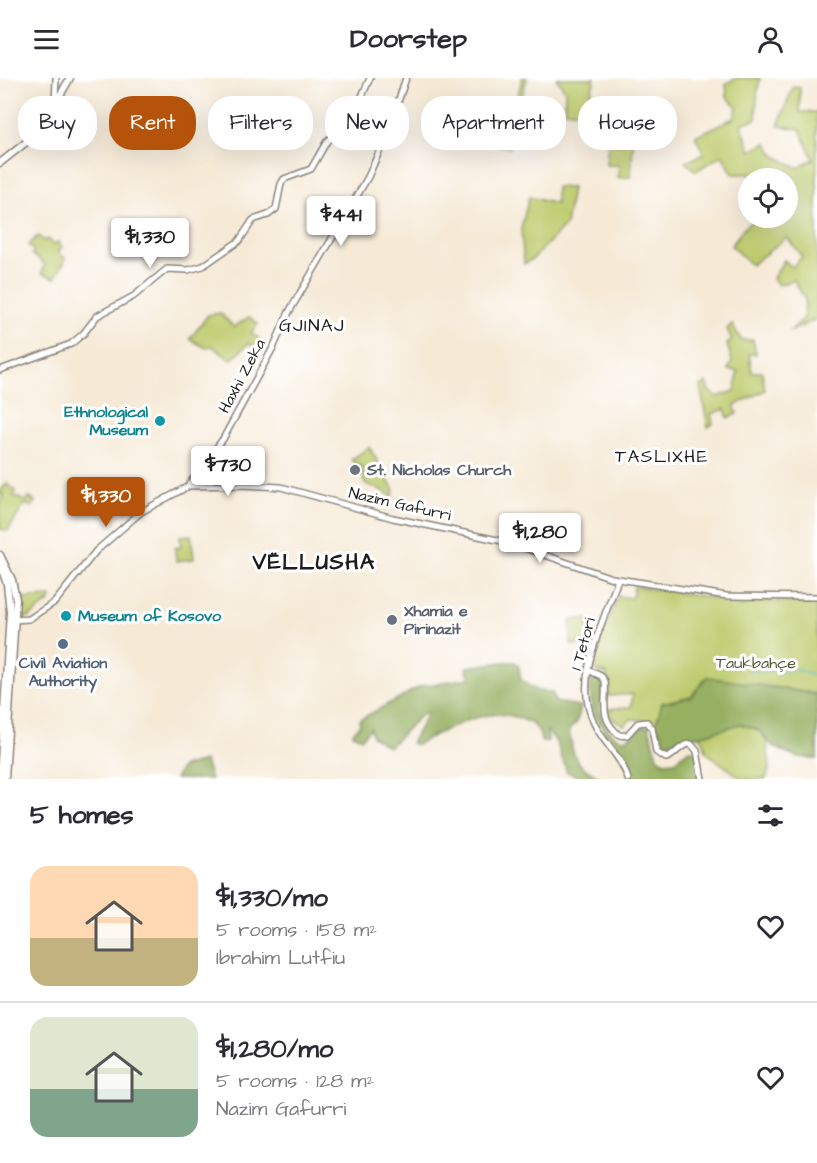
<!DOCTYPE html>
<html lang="en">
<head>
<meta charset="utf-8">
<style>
	:root { --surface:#fff; --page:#f2f2f3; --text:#2b2b33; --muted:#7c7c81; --line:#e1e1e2; --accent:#b45309 }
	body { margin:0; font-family:"Architects Daughter",sans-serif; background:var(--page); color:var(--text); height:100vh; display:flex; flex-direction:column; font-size:22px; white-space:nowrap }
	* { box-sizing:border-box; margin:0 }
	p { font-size:20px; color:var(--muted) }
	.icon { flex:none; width:33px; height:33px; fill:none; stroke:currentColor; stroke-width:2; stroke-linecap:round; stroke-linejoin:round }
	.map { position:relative; height:701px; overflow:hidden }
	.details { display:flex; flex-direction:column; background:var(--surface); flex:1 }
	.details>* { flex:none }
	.banner { position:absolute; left:18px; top:18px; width:782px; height:54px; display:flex; gap:12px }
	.buttons { position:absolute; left:738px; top:90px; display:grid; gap:12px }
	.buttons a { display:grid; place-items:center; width:60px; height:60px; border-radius:50%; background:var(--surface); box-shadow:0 6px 24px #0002; font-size:30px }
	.price { position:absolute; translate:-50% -51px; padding:0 14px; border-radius:6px; background:#fff; color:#222; font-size:20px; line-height:39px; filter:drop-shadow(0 2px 3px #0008) }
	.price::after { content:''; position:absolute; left:50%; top:36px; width:18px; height:14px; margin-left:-9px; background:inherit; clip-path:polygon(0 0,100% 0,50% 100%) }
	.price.active { background:var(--accent); color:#fff }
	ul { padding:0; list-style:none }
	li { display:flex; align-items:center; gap:18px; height:150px; padding:0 30px }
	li+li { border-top:2px solid var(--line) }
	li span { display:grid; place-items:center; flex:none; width:168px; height:120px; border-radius:18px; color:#555 }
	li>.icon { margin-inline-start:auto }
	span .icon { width:72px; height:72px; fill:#fffc; stroke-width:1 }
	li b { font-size:26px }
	h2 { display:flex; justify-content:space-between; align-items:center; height:72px; padding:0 30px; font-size:26px }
	.tag { padding:0 21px; border-radius:24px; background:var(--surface); box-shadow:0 6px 24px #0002; font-size:21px; line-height:54px }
	.tag.active { background:var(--accent); color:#fff }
	header { display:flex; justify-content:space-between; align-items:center; height:78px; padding:0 30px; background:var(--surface); font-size:27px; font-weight:800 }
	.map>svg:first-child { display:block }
	.green { fill:#bdcb6d; stroke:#6c7444; stroke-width:1.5 }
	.forest { fill:#96af60; stroke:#59663e; stroke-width:1.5 }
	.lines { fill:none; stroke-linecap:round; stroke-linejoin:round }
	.stream { stroke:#4cb7c8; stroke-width:1.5 }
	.secondary-casing { stroke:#89837a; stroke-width:8 }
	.primary-casing { stroke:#89837a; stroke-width:9 }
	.secondary { stroke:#fff; stroke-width:5 }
	.primary { stroke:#fff; stroke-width:6 }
	.culture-dot { fill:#0f9aa8; stroke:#fff; stroke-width:2 }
	.worship-dot { fill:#6b7280; stroke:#fff; stroke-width:2 }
	.service-dot { fill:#5c6f8a; stroke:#fff; stroke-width:2 }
	.labels { text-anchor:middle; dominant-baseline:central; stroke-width:6; stroke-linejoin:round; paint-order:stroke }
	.street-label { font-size:16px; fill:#1c1c1c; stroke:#fff }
	.culture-label { font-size:16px; font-weight:bold; fill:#0d838f; stroke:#fff; text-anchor:end }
	.worship-label { font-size:16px; font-weight:bold; fill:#5b616d; stroke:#fff; text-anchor:start }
	.service-label { font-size:16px; font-weight:bold; fill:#4e5e75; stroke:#fff }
	.park-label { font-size:16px; fill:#545938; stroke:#fff }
	.neighbourhood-label { font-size:18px; letter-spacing:1.5px; fill:#1c1c1c; stroke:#fff }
	.district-label { font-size:22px; font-weight:bold; letter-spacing:1.5px; fill:#1c1c1c; stroke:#fff }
</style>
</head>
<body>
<header><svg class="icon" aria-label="menu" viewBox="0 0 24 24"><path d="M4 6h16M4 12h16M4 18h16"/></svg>Doorstep<svg class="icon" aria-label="person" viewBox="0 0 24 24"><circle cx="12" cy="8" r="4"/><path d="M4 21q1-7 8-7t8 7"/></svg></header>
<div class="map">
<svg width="817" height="701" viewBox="0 0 817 701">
	<rect width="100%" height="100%" fill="#fff"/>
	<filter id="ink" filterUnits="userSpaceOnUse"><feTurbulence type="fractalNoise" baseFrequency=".0167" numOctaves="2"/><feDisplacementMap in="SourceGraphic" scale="12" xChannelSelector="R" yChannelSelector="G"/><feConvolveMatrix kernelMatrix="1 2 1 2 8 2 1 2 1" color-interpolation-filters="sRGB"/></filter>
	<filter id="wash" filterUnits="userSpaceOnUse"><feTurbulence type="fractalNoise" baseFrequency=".008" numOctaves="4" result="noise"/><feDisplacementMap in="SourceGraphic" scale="24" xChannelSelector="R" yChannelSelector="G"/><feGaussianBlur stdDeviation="1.35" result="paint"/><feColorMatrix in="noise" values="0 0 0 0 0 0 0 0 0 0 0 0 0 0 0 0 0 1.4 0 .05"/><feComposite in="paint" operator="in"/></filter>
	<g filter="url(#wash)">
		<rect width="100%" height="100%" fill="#f6ead7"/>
		<g class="green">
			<path d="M522 0H527L518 33 522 38 510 70 480 61 487 38 502 41 503 35 514 36Z"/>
			<path d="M556 0H595L585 35 565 32V12Z"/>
			<path d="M736 0H760L757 17 756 41 741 46 751 73 767 65 775 78 798 90 813 81 800 51 778 48 793 9 800 10V34H817V241L789 254 804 240 805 221 794 202 778 207 773 200 784 182 792 189 802 179 787 159 751 187 731 168C751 138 752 140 788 140V100H761L749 96H733L722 77 696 93 685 84 704 76 695 58 734 40 737 29 727 19 726 6Z"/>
			<path d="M626 52H634L631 99 618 100 619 87H606L608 67 621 66Z"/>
			<path d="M556 109 572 110 566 147 534 180 524 186 521 151 529 119 556 126Z"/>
			<path d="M38 158 45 163 48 161 53 167 58 164 62 169 58 174 66 181 55 200 42 195 45 186 32 176 34 173 28 167Z"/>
			<path d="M220 235 234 249 249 239 258 246 251 255 260 261 254 269 249 265 231 282 212 268 206 270 190 261 208 237Z"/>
			<path d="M732 246 741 262H753L756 276H749L752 294H762L765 312 734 328 737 335 728 340 725 331 711 336 713 346 708 349 700 308 707 305 708 312 717 319 735 313 738 293 728 292 732 283 727 266 732 262 727 251Z"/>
			<path d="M369 369 394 412 392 419 383 413 364 405 362 389 351 382Z"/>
			<path d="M7 406 16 413 14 418 25 423 29 420 35 423 32 429 25 426 8 453 0 451V424L3 416H0V413Z"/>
			<path d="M191 457 194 481 176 483 175 470 181 469 180 458Z"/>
			<path d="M634 508 722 521 817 525V681C799 680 779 676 766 661L770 688 766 701H742L706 674 704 664 700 658H685L667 666C653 645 660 643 631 641L624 647 610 639 608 631 631 629 633 616 608 618 609 606 606 595 599 594 591 588 618 518 632 520Z"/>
			<path d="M51 519 50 523 29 539 21 541 20 521Z"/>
			<path d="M588 541 589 566 571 567 570 542Z"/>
		</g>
		<g class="forest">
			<path d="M502 584H515L519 589 521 602 537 613 552 614 555 624 581 628 577 644 569 652C574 682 574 686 602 701H585L567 694C561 680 559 663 547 653L548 663 541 664C540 652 537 648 526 643 515 638 502 635 490 637 473 638 431 658 416 667L411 665 427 636 421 637 389 669 372 658 370 650 362 660 352 656 360 646 359 642 421 608 470 600 466 589Z"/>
			<path d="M707 599 817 616V681L797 679 771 667 758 652 740 646 700 658H685L667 666 656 646 662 625 691 618Z"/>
			<path d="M598 601 603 608C602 616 600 624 600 632 601 645 613 662 626 661L640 649 649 648 657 678 664 684 675 683 689 672 697 673 701 701H631C622 666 584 644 591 603Z"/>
			<path d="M205 683 211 701H175L182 689Z"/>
		</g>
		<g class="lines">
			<path class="stream" d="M748 593 798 592 817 599"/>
		</g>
	</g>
	<g filter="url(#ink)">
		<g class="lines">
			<defs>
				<g id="secondary">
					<path d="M55 24 56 0"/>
					<path d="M0 292 71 266 83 256 97 238 134 218 167 191 188 192 203 188 239 163 253 142 268 137 276 131 281 106 284 101 311 91 327 63 352 41 370 0"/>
					<path d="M188 408 242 407 281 409 393 440 507 464 612 500 727 518 817 519"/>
					<path d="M618 501C604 545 572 599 594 645 603 665 622 679 628 701"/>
					<path d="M12 542 29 541 55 524 96 473 141 434 187 409 223 361 274 268 289 234 368 99 389 51 406 0"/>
					<path d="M588 592 601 598 605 603C607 622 599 637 615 653 619 658 621 658 627 657L638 645 647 644 652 650 656 674 666 680C676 678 679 666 691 666L697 673 702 701"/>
				</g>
				<g id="primary">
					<path d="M0 85 39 54 70 0"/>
					<path d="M0 477 12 502 16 521 5 701"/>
					<path d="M0 486 7 506 10 534 0 700"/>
				</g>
			</defs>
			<use href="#secondary" class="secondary-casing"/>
			<use href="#primary" class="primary-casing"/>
			<use href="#secondary" class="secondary"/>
			<use href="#primary" class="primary"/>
		</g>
	</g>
	<g class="culture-dot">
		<circle cx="160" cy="343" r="6"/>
		<circle cx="66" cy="538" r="6"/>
	</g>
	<g class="worship-dot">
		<circle cx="355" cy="392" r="6"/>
		<circle cx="392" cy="542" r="6"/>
	</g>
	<circle class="service-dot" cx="63" cy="566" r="6"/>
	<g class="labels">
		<g class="street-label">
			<text transform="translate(242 298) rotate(-62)">Haxhi Zeka</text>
			<text transform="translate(400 426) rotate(13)">Nazim Gafurri</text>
			<text transform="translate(583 566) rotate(-74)">1 Tetori</text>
		</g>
		<g class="culture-label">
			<text x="148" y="334">Ethnological<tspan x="148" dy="18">Museum</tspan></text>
			<text x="78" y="538" text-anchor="start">Museum of Kosovo</text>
		</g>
		<g class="worship-label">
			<text x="367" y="392">St. Nicholas Church</text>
			<text x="404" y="533">Xhamia e<tspan x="404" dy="18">Pirinazit</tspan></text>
		</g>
		<g class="service-label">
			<text x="63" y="585">Civil Aviation<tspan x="63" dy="18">Authority</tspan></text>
		</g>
		<g class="park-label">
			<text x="756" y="585">Taukbahçe</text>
		</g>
		<g class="neighbourhood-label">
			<text x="312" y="247">GJINAJ</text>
			<text x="662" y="378">TASLIXHE</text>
		</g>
		<g class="district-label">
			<text x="314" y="484">VËLLUSHA</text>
		</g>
	</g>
</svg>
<div class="buttons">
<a><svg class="icon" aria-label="locate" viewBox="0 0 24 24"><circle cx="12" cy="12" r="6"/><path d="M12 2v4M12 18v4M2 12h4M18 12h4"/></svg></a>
</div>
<b class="price" style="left:341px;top:169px">$441</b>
<b class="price" style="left:150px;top:191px">$1,330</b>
<b class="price" style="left:228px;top:419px">$730</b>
<b class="price active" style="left:106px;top:450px">$1,330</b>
<b class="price" style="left:540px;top:486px">$1,280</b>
<div class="banner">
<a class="tag">Buy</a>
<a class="tag active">Rent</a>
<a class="tag">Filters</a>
<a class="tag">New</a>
<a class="tag">Apartment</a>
<a class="tag">House</a>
</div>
</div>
<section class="details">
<h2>5 homes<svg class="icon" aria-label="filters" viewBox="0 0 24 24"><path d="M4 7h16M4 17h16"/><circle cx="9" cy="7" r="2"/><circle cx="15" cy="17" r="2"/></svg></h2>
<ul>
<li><span style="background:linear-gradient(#ffd9b3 60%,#c2b280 0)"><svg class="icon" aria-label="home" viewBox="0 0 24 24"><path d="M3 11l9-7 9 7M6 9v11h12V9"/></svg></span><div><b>$1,330/mo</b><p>5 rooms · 158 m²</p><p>Ibrahim Lutfiu</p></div><svg class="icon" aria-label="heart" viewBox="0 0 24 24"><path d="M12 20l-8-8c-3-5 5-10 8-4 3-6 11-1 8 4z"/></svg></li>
<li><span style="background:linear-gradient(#dfe7d0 60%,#7fa58c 0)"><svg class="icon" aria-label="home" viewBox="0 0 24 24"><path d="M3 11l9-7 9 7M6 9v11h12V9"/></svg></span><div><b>$1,280/mo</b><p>5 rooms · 128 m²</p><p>Nazim Gafurri</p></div><svg class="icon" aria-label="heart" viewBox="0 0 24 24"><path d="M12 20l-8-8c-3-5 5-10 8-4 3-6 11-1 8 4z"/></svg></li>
</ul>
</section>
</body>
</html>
